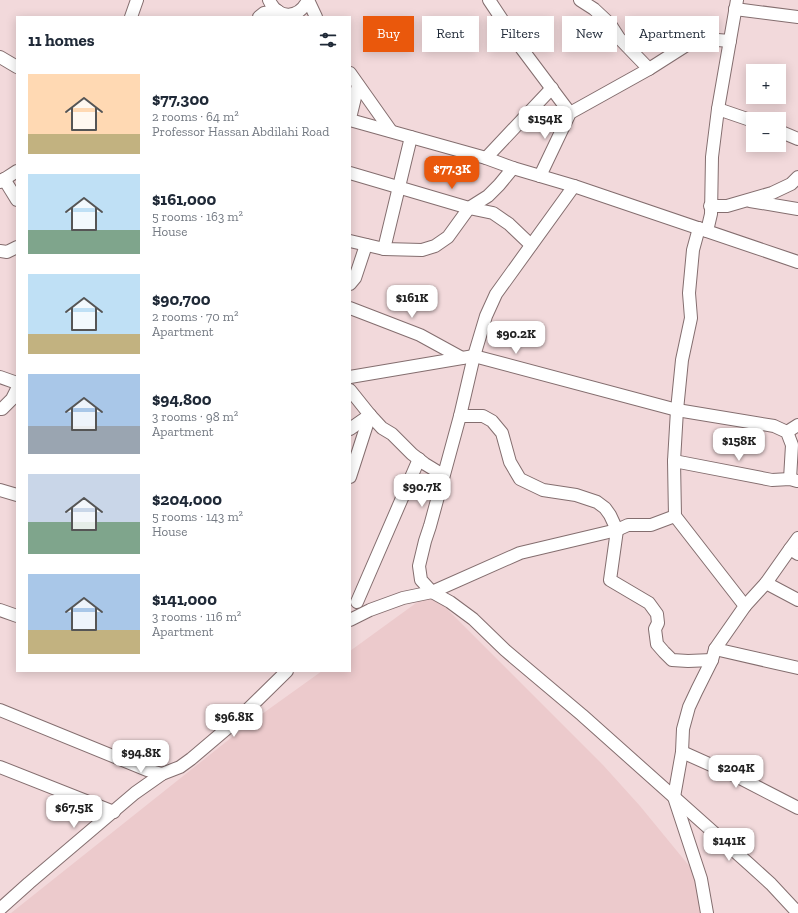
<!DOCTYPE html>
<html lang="en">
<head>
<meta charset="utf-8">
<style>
	:root { --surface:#fff; --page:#f2f2f3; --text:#1f2937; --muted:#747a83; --accent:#ea580c }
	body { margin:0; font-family:"Zilla Slab",serif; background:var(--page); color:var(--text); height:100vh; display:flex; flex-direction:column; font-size:15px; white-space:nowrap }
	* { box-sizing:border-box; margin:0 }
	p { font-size:13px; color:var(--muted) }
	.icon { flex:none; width:22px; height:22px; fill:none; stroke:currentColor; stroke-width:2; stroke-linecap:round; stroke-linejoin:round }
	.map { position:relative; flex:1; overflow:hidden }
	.panel { position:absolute; left:16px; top:16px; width:335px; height:656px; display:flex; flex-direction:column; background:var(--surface); border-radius:0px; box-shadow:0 2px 10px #0003 }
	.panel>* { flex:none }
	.top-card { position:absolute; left:363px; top:16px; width:375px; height:36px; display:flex; gap:8px }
	.tools { position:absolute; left:746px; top:64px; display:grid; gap:8px }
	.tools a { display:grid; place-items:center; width:40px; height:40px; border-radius:0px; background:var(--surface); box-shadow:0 2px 10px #0003; font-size:20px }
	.price { position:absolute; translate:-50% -34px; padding:0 9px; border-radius:8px; background:#fff; color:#222; font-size:13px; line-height:26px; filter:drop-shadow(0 1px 2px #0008) }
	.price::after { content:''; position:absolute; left:50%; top:24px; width:12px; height:9px; margin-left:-6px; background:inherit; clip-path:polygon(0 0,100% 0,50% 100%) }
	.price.on { background:var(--accent); color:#fff }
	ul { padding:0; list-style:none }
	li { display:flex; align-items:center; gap:12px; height:100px; padding:0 12px }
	li span { display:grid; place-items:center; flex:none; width:112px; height:80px; border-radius:0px; color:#555 }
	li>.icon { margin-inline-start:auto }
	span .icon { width:48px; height:48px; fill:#fffc; stroke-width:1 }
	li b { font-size:17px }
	h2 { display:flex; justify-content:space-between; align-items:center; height:48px; padding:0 12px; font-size:17px }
	.pill { padding:0 14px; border-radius:0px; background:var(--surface); box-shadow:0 2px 10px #0003; font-size:14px; line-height:36px }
	.pill.on { background:var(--accent); color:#fff }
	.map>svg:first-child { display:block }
	.built { fill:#eccacc }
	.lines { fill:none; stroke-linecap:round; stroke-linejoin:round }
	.minor-casing { stroke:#846e6f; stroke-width:14 }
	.minor { stroke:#fff; stroke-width:12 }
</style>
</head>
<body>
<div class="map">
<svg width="798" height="913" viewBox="0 0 798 913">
	<rect width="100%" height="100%" fill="#f2d9db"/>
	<path class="built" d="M423 598 437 599 603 765 640 806 695 873 704 913H11L251 722 322 671H350V651Z"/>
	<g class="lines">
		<defs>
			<g id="minor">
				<path d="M269 0C278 20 299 19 308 0"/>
				<path d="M308 0 316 17"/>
				<path d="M489 0 519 45 570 113"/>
				<path d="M580 0 594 9 610 24 619 38 649 69"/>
				<path d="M735 9 798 17"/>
				<path d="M131 17 137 0"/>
				<path d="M259 17 264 13 278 11"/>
				<path d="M0 57 17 67"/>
				<path d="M350 73 391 131"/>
				<path d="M718 109 753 121"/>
				<path d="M350 115 351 114 358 85"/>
				<path d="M350 120 486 158 513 168 574 186 798 262"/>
				<path d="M779 131 798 139"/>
				<path d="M486 158 552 88"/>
				<path d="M350 173 469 208 493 213 509 224 531 245"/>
				<path d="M540 176 570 113 649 69 693 41 705 39 730 41"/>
				<path d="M4 179 17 200"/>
				<path d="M0 182 17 171"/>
				<path d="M574 186 496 294 486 316 474 356 460 416 430 526 425 541 419 566 421 580 432 592 450 602 473 619 505 650 582 715 749 864 771 884 798 913"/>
				<path d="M750 201 798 209"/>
				<path d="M710 206H727L772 193 791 184 798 177"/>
				<path d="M699 228 693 250 689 293 691 318 682 360 677 410 674 461 675 516 745 606 715 649 712 660 697 690 689 707 683 729 682 752 674 797 701 879 707 913"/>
				<path d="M707 231 711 214 712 157 718 109 737 0"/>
				<path d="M350 241 384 249 422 250 435 246 448 237 469 208 488 196 499 185 513 168"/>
				<path d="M384 249 411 137"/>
				<path d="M0 251 7 252 17 247"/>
				<path d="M350 284 355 278 366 245"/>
				<path d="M350 308 376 318 420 335 462 358"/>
				<path d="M0 377 17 383"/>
				<path d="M350 377 474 356 677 410 774 426 787 432 792 445 790 479"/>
				<path d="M350 390 370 415 382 428 392 434 412 454 425 464 443 475"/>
				<path d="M0 409H2L12 399 17 389"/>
				<path d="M460 416H483L492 421 502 433 510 462 520 479 543 490 576 495 597 502 605 508 610 515 617 530 610 580 649 603 657 614 658 623 655 629 657 644 664 652 672 660 688 661 712 660"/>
				<path d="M350 429 370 415"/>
				<path d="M787 432 798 425"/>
				<path d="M674 461 772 480 790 479 797 481"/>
				<path d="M350 477 370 415"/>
				<path d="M0 490 17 495"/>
				<path d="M798 538 790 549 798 554"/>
				<path d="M766 583 798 600"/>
				<path d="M357 602 419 459"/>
				<path d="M745 606 766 583 790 549"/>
				<path d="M0 610 17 616"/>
				<path d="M350 620 370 610 403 598 432 592 520 553 617 530 628 525H651L675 516"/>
				<path d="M715 649 798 668"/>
				<path d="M0 710 147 770 162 774"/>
				<path d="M682 752 738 777 798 808"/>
				<path d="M0 767 114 812"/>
				<path d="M0 909 29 883 135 793 162 774 180 767 191 759 237 720 287 671"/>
			</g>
		</defs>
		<use href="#minor" class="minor-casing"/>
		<use href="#minor" class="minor"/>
	</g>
</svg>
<div class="tools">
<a>+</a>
<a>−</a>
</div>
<b class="price" style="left:545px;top:140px">$154K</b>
<b class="price on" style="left:452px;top:190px">$77.3K</b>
<b class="price" style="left:412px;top:319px">$161K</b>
<b class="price" style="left:516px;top:355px">$90.2K</b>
<b class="price" style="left:739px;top:462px">$158K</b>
<b class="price" style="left:422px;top:508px">$90.7K</b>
<b class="price" style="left:234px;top:738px">$96.8K</b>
<b class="price" style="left:141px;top:774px">$94.8K</b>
<b class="price" style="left:736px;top:789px">$204K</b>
<b class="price" style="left:74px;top:829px">$67.5K</b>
<b class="price" style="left:729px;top:862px">$141K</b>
<div class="top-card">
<a class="pill on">Buy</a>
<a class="pill">Rent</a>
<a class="pill">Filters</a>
<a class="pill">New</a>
<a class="pill">Apartment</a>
</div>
<section class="panel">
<h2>11 homes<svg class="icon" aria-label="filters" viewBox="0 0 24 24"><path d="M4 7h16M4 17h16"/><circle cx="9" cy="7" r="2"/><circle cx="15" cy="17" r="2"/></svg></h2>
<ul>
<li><span style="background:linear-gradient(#ffd9b3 75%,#c2b280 0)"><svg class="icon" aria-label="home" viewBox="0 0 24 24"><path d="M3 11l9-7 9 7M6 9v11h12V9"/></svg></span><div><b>$77,300</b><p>2 rooms · 64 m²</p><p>Professor Hassan Abdilahi Road</p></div></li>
<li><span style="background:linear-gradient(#bfe0f5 70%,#7fa58c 0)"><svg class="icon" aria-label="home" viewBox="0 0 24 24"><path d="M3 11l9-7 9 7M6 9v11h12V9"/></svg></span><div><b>$161,000</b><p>5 rooms · 163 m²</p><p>House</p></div></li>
<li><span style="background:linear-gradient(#bfe0f5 75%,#c2b280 0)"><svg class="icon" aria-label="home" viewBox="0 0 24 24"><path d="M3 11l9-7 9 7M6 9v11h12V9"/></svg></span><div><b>$90,700</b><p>2 rooms · 70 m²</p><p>Apartment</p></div></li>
<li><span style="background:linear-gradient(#a9c7e8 65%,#9aa5b1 0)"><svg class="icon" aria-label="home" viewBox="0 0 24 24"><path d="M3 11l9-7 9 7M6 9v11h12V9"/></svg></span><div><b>$94,800</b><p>3 rooms · 98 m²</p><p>Apartment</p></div></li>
<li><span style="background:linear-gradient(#c9d6e8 60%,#7fa58c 0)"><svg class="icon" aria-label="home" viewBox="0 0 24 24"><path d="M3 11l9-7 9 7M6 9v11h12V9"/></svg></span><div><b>$204,000</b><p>5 rooms · 143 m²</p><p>House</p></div></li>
<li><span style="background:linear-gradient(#a9c7e8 70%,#c2b280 0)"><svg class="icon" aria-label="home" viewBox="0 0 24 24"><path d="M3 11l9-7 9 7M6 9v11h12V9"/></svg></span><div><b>$141,000</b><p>3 rooms · 116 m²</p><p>Apartment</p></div></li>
</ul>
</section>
</div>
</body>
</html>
